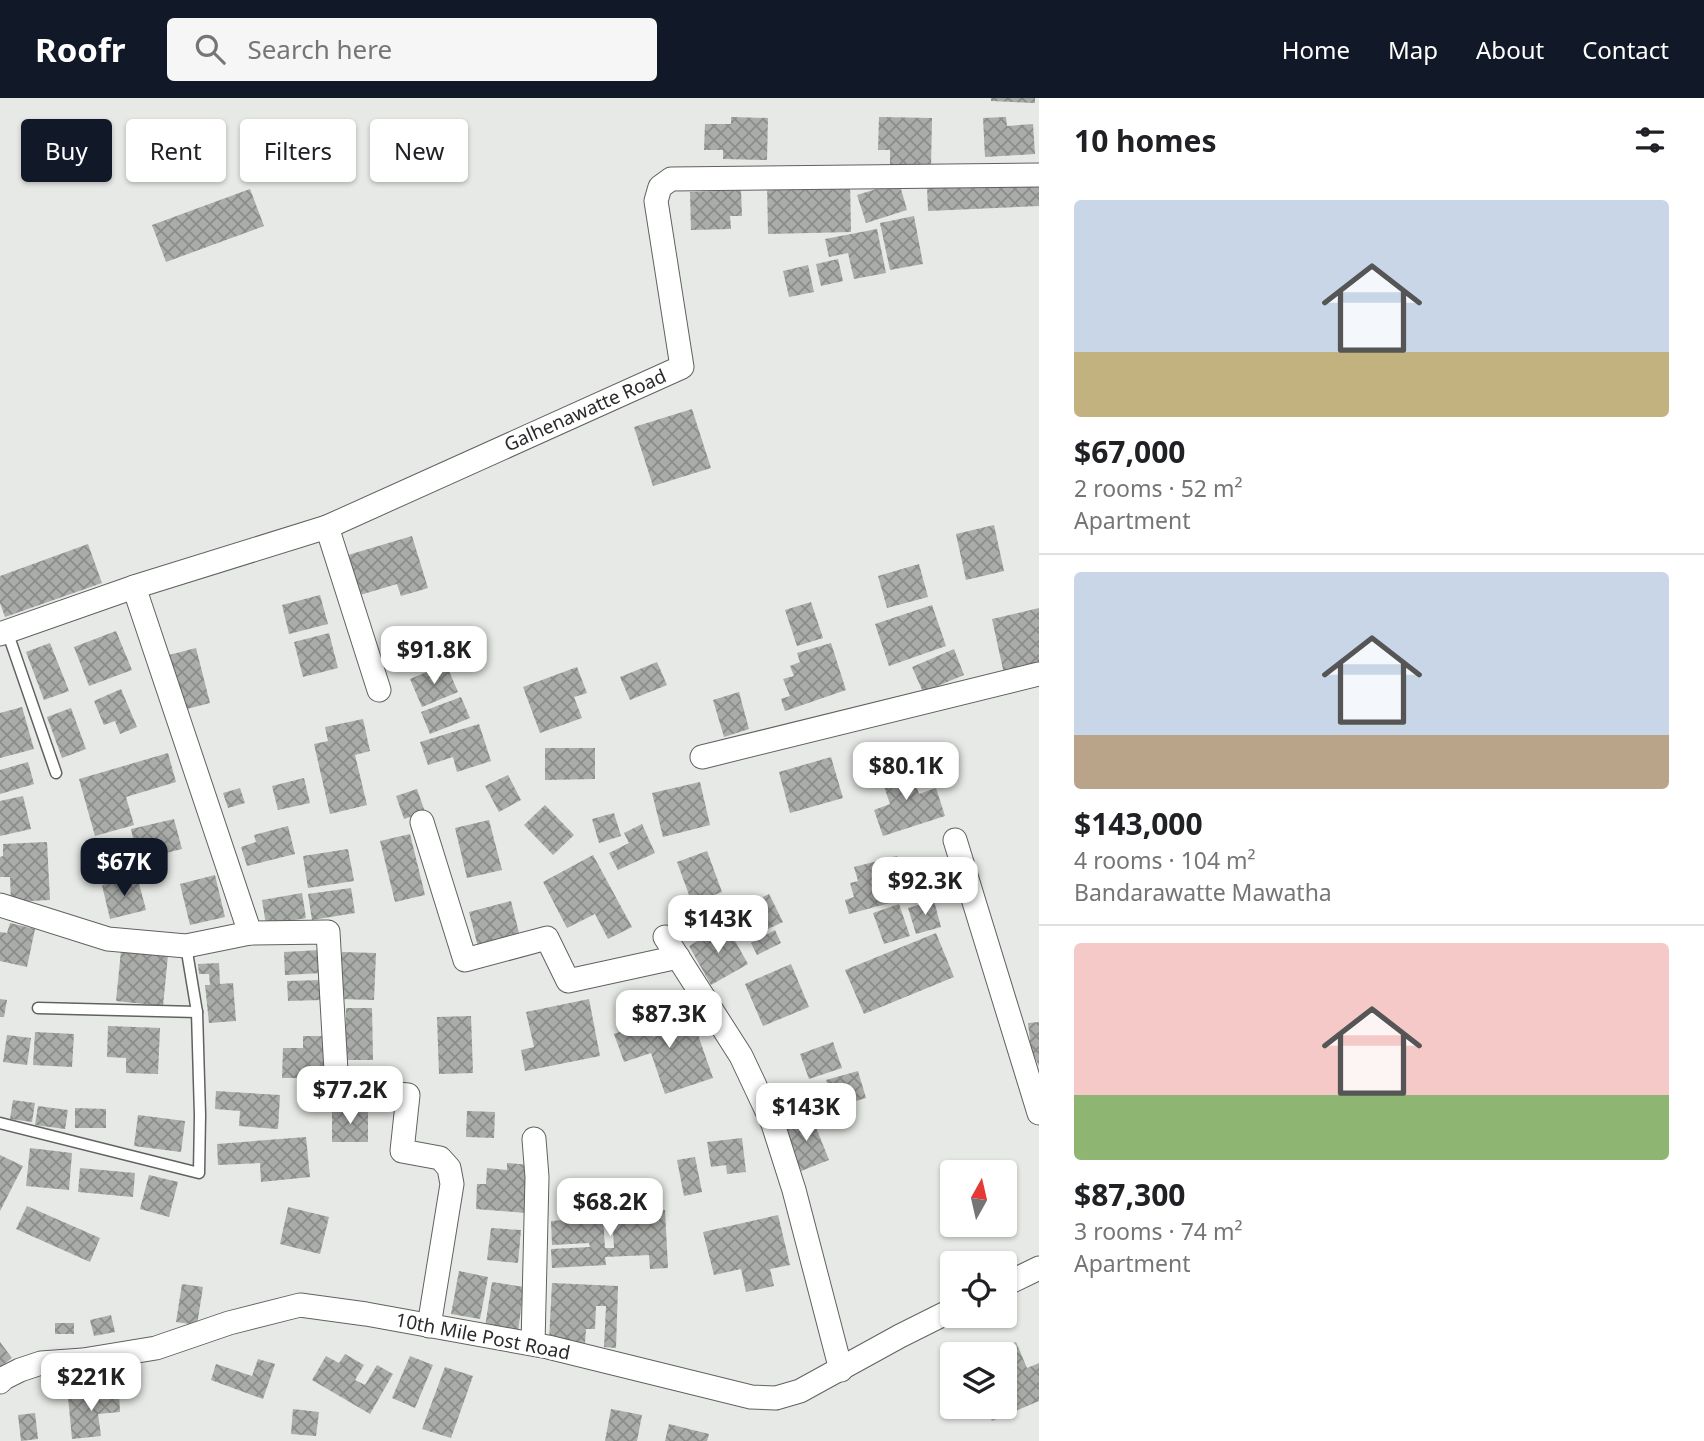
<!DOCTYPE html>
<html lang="en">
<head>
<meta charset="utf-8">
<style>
	:root { --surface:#fff; --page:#f6f6f6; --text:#202124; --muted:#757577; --line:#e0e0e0; --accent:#111827 }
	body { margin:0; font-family:"Noto Sans",sans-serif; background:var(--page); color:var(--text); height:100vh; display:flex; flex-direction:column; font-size:26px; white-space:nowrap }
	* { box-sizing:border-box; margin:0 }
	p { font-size:23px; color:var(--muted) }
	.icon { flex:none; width:38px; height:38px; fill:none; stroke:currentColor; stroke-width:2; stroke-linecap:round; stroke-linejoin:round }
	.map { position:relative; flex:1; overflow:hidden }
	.side { display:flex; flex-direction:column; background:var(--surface); width:665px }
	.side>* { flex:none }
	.guide { position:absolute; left:21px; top:21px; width:665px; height:63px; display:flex; gap:14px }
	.needle { width:46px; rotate:8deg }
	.buttons { position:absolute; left:940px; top:1062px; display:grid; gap:14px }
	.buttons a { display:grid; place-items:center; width:77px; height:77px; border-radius:7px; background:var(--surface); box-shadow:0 2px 5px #0004; font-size:35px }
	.price { position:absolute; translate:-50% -60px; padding:0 16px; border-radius:14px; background:#fff; color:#222; font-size:23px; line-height:46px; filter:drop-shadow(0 2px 4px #0008) }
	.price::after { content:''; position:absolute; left:50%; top:42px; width:21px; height:16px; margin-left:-10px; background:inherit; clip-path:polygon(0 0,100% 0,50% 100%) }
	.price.selected { background:var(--accent); color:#fff }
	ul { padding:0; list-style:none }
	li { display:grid; align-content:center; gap:14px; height:371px; padding:0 35px }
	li+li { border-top:2px solid var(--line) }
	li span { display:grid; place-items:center; height:217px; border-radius:7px; color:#555 }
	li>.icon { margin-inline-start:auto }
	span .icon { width:126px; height:126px; fill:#fffc; stroke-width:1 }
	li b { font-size:30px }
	h2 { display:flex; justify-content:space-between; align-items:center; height:84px; padding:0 35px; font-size:30px }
	.chip { padding:0 24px; border-radius:7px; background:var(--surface); box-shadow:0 2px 5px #0004; font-size:24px; line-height:63px }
	.chip.selected { background:var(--accent); color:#fff }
	header { display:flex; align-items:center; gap:42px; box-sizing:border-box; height:98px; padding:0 35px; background:var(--accent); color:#fff }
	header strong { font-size:33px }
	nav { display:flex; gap:38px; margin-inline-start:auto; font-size:24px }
	.search { width:490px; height:63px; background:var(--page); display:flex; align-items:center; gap:18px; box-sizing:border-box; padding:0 24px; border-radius:7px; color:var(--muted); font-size:26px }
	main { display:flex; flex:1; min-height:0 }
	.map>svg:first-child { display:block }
	.building { fill:url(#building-cross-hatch) }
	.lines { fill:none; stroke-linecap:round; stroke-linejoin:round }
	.service-casing { stroke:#60625f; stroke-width:13 }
	.minor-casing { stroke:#60625f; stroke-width:25 }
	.service { stroke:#fff; stroke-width:10 }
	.minor { stroke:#fff; stroke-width:23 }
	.labels { text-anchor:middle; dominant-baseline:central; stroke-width:6; stroke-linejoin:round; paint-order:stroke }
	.street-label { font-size:19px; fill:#292a29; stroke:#fff }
</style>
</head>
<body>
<header>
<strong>Roofr</strong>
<div class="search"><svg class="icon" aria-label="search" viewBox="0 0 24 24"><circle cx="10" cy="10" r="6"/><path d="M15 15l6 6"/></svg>Search here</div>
<nav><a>Home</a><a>Map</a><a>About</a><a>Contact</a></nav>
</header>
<main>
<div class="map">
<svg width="1039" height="1343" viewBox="0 0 1039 1343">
	<defs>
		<pattern id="building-cross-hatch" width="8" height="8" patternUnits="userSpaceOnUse" patternTransform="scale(1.75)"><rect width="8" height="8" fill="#aaaca9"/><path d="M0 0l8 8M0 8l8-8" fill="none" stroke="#8a8c8a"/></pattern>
	</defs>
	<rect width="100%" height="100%" fill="#e7e9e6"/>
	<g class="building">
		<path d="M991 0H1035V5L991 3Z"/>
		<path d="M731 19 768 20 767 62 723 61V52H704L705 26H731Z"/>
		<path d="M879 19 932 20 931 71H890V52H878Z"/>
		<path d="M1006 19 1007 28 1033 26 1035 56 985 59 983 20Z"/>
		<path d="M850 83 851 134 768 136 767 84Z"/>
		<path d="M899 84 907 112 866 125 857 97Z"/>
		<path d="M1039 84V108L928 113 927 89Z"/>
		<path d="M250 91 264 128 166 164 152 127Z"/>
		<path d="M741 92 742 118H730L731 131 691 132 690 94Z"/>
		<path d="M914 118 923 166 890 172 880 125Z"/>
		<path d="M877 131 886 175 854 181 848 155 829 159 825 141Z"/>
		<path d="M838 161 843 183 821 188 816 166Z"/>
		<path d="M808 167 814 194 789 199 783 173Z"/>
		<path d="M692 311 711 370 653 388 634 329Z"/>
		<path d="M994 427 1004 473 966 482 956 436Z"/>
		<path d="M412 438 428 490 401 498 397 486 360 497 348 457Z"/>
		<path d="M88 446 102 485 5 519 0 505V478Z"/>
		<path d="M919 466 928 499 887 510 878 478Z"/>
		<path d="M320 497 328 526 289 536 282 507Z"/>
		<path d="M811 504 823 540 797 548 785 512Z"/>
		<path d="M932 507 946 548 889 568 875 526Z"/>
		<path d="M1039 510V567L1004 576 992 521Z"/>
		<path d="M116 533 132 572 89 588 74 549Z"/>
		<path d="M329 535 338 570 303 579 294 544Z"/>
		<path d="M50 545 69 593 44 602 26 554Z"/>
		<path d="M831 545 846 592 785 613 781 601 790 598 783 581 794 578 790 568 800 564 797 555Z"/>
		<path d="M196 550 210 605 183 612 169 557Z"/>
		<path d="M954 551 964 577 923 594 912 569Z"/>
		<path d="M657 564 667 587 630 602 620 579Z"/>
		<path d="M446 566 458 594 422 609 410 581Z"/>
		<path d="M577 569 587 595 574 599 582 620 540 635 523 589Z"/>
		<path d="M121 591 137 629 120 636 115 623 104 627 94 603Z"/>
		<path d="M739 594 749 631 724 639 713 602Z"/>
		<path d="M461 599 470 620 430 636 421 614Z"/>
		<path d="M22 609 34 651 0 660V615Z"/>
		<path d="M71 610 86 651 62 660 47 619Z"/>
		<path d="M363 621 370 653 355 657 367 707 330 716 314 646 328 643 325 629Z"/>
		<path d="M479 626 491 663 457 674 453 659 428 667 420 644Z"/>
		<path d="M545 650H595V681L545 682Z"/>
		<path d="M168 655 176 684 126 699 134 727 95 738 79 681Z"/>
		<path d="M831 659 843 700 790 715 779 674Z"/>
		<path d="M28 664 34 686 0 696V672Z"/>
		<path d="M908 664 919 696 936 690 945 718 883 738 874 712 890 706 879 674Z"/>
		<path d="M508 677 521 702 499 714 485 688Z"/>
		<path d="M304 680 310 705 278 712 272 688Z"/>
		<path d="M700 684 710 727 663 739 652 695Z"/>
		<path d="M240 690 245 705 228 710 223 695Z"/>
		<path d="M417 691 425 714 404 721 396 698Z"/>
		<path d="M23 698 31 731 0 738V703Z"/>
		<path d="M545 707 574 737 553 757 524 727Z"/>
		<path d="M614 715 621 738 599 745 592 721Z"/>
		<path d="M174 721 182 751 138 762 131 731Z"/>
		<path d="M489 722 502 772 467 780 455 730Z"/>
		<path d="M642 726 655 755 618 772 609 755 629 745 624 735Z"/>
		<path d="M288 728 295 756 247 768 241 749 256 744 254 737Z"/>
		<path d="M410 736 425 797 395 804 380 743Z"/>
		<path d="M47 744 50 802 11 804 10 779H0V759L3 758V746Z"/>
		<path d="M348 751 354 783 308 790 303 758Z"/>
		<path d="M707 753 722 794 692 805 677 764Z"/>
		<path d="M593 757 632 829 608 841 595 816 567 830 543 784Z"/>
		<path d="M897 758 908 800 849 816 845 802 854 799 850 785 858 783 854 769Z"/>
		<path d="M215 777 225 819 190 827 180 786Z"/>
		<path d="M137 778 146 812 110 821 102 787Z"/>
		<path d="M351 790 355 815 312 822 308 796Z"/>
		<path d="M302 795 306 820 266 827 262 802Z"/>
		<path d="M769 796 783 824 753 838 739 811Z"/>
		<path d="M511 803 520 839 478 849 469 814Z"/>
		<path d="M934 803 941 829 916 836 908 810Z"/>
		<path d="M899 806 910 838 884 846 873 815Z"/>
		<path d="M10 825 35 831 27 869 0 863V834L7 835Z"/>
		<path d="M726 827 748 866 711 887 689 848Z"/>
		<path d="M775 832 781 845 757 857 751 845Z"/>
		<path d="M936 835 954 879 864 916 845 872Z"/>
		<path d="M321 852 322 875 285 877 284 854Z"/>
		<path d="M121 853 168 857 163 908 116 903Z"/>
		<path d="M342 854 376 855 374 902 340 901Z"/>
		<path d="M219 865 220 886 233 885 236 923 209 925 205 887H210L209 876H199L198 866Z"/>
		<path d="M791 866 809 909 763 928 745 886Z"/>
		<path d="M322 882V902L288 903 287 883Z"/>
		<path d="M0 901 7 902 4 919H0Z"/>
		<path d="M589 901 600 958 525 973 521 952 534 949 526 914Z"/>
		<path d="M688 908 713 980 665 996 651 955 624 964 614 936 648 924 653 939 668 934 662 917Z"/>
		<path d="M346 910H372L373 962H346Z"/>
		<path d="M471 918 473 975 439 976 437 919Z"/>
		<path d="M1039 924V968L1031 952 1028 925Z"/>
		<path d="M108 928 160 930 158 976 126 975V960L107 959Z"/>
		<path d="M35 934 74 936 72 969 33 967Z"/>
		<path d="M7 937 31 940 27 967 3 964Z"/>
		<path d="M303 938H327L326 980H282L283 950H303Z"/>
		<path d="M833 944 842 970 809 981 800 956Z"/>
		<path d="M858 973 866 1000 835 1009 826 982Z"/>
		<path d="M216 993 280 997 278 1031 239 1028 240 1013 215 1011Z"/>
		<path d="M13 1002 35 1005 32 1024 10 1021Z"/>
		<path d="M38 1008 68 1012 65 1031 35 1027Z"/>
		<path d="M75 1010 106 1011V1030H75Z"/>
		<rect x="332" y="1011" width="36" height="33"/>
		<path d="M467 1013 495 1014 494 1040 466 1039Z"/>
		<path d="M138 1017 185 1023 181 1054 134 1048Z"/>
		<path d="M811 1017 829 1062 801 1073 783 1028Z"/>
		<path d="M306 1039 310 1079 261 1084 260 1065 218 1067 217 1046Z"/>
		<path d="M742 1040 746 1074 727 1076 726 1067 711 1069 707 1044Z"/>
		<path d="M30 1050 72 1055 69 1092 26 1088Z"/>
		<path d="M0 1057 23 1068 0 1113Z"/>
		<path d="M695 1059 702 1094 684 1098 677 1062Z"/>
		<path d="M507 1065 530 1067 526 1115 476 1111 477 1086H486L487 1070 507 1072Z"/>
		<path d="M80 1070 135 1075 133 1099 78 1094Z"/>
		<path d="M149 1077 178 1084 169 1119 140 1111Z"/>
		<path d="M27 1108 100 1140 90 1164 16 1131Z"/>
		<path d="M596 1108 597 1119H603L605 1150H614L612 1114 665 1112 668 1170 650 1171 649 1157 605 1159 606 1167 552 1170 551 1151 590 1149 589 1145 552 1147 551 1123 578 1121V1109Z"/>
		<path d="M288 1109 329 1119 320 1156 280 1146Z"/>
		<path d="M778 1117 790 1167 770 1171 774 1188 746 1194 741 1171 714 1177 703 1134Z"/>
		<path d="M491 1130 521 1132 518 1165 487 1162Z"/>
		<path d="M459 1173 488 1179 480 1221 451 1216Z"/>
		<path d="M492 1184 524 1189 518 1233 485 1229Z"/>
		<path d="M552 1185 618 1188 616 1250 604 1249 606 1208H596L595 1231H586L585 1245 549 1243Z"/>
		<path d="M182 1186 203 1189 197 1227 176 1224Z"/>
		<path d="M111 1217 115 1234 94 1238 90 1222Z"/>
		<rect x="55" y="1225" width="19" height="11"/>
		<path d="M0 1244 12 1260 0 1269Z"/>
		<path d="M1016 1244 1027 1270 1039 1265V1303L992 1323 986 1309H1004V1256H988Z"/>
		<path d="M345 1256 364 1267 355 1282 365 1287 377 1267 393 1276 370 1316 312 1282 326 1258 339 1265Z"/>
		<path d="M410 1258 433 1267 415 1310 392 1300Z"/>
		<path d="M258 1261 275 1266 263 1301 211 1282 216 1266 252 1278Z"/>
		<path d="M445 1269 473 1278 451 1340 422 1331Z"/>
		<path d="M119 1294 120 1314 98 1316 101 1338 72 1341 68 1299Z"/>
		<path d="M293 1311 319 1314 316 1338 291 1336Z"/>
		<path d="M611 1311 642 1317 637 1343H605Z"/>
		<path d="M35 1315 38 1341 21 1343 18 1317Z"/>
		<path d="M669 1326 709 1336 707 1343H665Z"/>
	</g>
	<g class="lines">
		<defs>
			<g id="service">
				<path d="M7 533 56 675"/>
				<path d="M38 910 197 914"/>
				<path d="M0 1025 199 1075 200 1017 197 914 186 848"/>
			</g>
			<g id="minor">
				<path d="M327 429 379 592"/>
				<path d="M134 489 250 835"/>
				<path d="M0 536 134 489 327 429 682 269 656 103 660 89 671 81 1039 77"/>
				<path d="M702 659 1039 576"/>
				<path d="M422 724 465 862 547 840 568 883 678 859"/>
				<path d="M955 742 1039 1015"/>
				<path d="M0 807 108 841 186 848 250 835 328 834 337 990 408 997 402 1053 440 1060 449 1070 452 1086 429 1228"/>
				<path d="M665 839 741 958 773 1026 794 1092 841 1272"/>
				<path d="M1004 1187 1039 1170"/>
				<path d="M533 1246 537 1079 534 1041"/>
				<path d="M0 1284 4 1280 20 1272 41 1265 83 1262 156 1250 229 1225 300 1207 366 1216 548 1249 751 1299 776 1300 800 1293 900 1238 952 1212"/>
			</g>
		</defs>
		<use href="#service" class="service-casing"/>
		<use href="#minor" class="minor-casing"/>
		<use href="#service" class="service"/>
		<use href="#minor" class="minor"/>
	</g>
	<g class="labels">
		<g class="street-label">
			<text transform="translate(585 312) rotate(-24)">Galhenawatte Road</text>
			<text transform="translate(483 1238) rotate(11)">10th Mile Post Road</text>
		</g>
	</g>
</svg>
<div class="buttons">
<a><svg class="needle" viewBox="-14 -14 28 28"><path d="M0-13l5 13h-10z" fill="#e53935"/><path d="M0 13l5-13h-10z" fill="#757577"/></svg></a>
<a><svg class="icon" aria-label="locate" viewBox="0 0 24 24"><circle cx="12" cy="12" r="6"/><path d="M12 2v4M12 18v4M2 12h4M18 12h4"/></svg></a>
<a><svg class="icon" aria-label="layers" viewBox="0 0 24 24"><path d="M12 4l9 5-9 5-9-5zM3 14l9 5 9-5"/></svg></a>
</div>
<b class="price" style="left:434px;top:588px">$91.8K</b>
<b class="price" style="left:906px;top:704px">$80.1K</b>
<b class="price selected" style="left:124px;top:800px">$67K</b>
<b class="price" style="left:925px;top:819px">$92.3K</b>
<b class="price" style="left:718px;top:857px">$143K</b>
<b class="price" style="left:669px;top:952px">$87.3K</b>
<b class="price" style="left:350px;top:1028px">$77.2K</b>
<b class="price" style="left:806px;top:1045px">$143K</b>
<b class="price" style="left:610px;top:1140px">$68.2K</b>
<b class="price" style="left:91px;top:1315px">$221K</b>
<div class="guide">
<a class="chip selected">Buy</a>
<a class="chip">Rent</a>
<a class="chip">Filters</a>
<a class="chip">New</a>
</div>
</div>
<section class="side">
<h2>10 homes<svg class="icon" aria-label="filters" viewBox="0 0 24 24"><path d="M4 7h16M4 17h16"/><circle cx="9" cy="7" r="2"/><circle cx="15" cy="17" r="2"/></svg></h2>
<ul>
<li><span style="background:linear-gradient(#c9d6e8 70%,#c2b280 0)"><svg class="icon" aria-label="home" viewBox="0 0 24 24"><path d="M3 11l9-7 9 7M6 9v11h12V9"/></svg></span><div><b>$67,000</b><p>2 rooms · 52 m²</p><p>Apartment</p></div></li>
<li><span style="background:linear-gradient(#c9d6e8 75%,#b9a48a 0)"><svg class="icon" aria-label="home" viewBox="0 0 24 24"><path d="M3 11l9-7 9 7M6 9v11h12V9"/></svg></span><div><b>$143,000</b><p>4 rooms · 104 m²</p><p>Bandarawatte Mawatha</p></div></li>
<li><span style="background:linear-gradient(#f6c9c9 70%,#8fb573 0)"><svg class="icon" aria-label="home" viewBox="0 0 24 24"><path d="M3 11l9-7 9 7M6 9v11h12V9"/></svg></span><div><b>$87,300</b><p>3 rooms · 74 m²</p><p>Apartment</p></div></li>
</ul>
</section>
</main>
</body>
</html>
